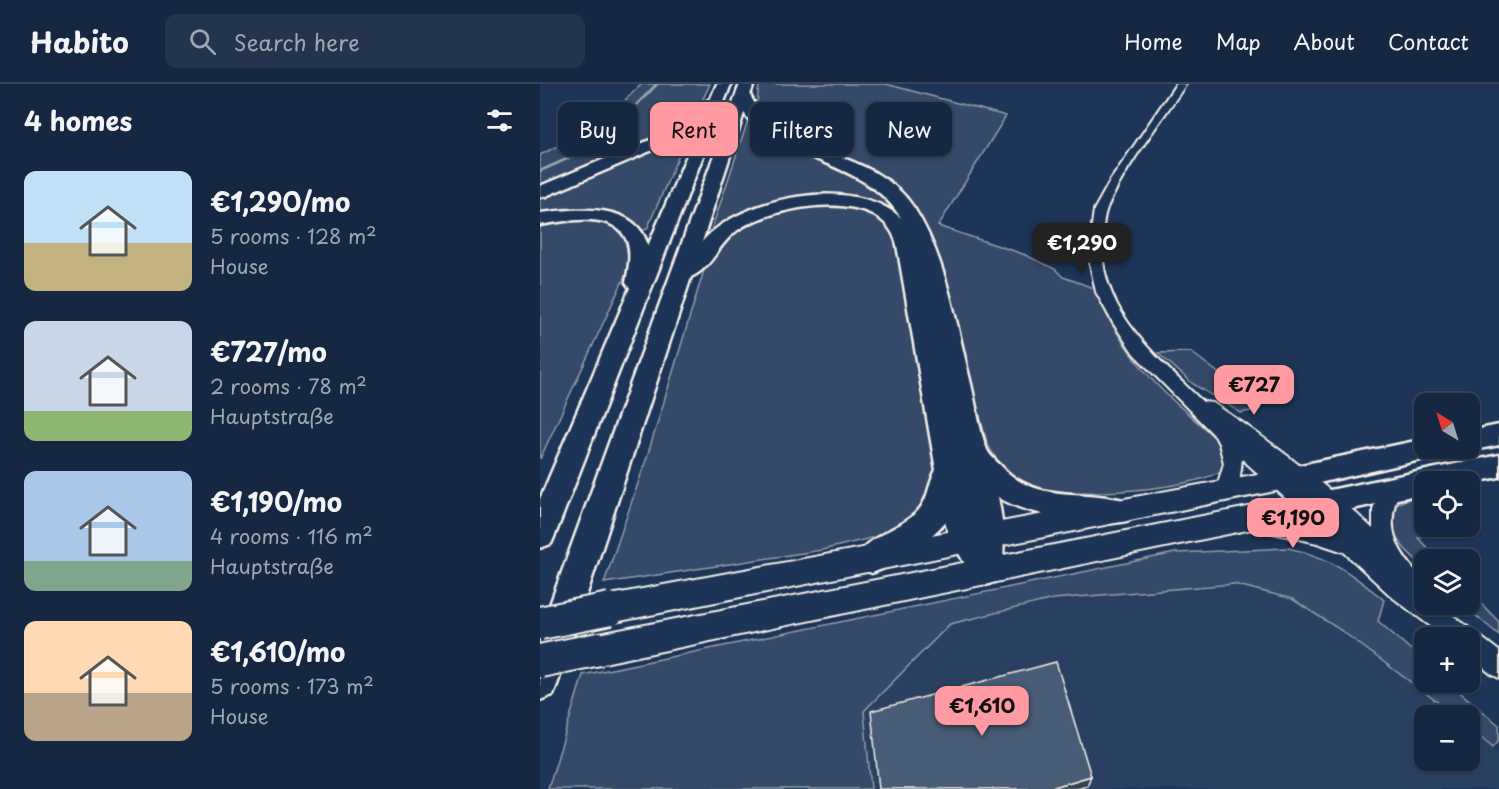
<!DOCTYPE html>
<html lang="en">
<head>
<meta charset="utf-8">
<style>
	:root { --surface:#162841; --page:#23344c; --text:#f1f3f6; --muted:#9ea6b1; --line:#35445a; --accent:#ff9aa2 }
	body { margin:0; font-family:"Playpen Sans",sans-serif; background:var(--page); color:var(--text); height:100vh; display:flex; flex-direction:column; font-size:22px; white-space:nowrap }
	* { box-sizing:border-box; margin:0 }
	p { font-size:20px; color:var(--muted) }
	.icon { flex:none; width:33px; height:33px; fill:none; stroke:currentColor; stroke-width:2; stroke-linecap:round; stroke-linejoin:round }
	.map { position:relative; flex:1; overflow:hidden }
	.sheet { display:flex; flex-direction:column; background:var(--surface); width:540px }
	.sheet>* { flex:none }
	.top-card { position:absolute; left:18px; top:18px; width:570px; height:54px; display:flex; gap:12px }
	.needle { width:39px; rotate:322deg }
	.buttons { position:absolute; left:874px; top:309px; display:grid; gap:12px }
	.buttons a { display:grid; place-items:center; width:66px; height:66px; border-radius:12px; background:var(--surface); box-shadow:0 2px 4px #0004,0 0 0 2px var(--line); font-size:30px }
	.price { position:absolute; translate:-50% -51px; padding:0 14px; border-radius:12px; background:var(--accent); color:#111; font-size:20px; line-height:39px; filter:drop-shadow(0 2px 3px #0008) }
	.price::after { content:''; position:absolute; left:50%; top:36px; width:18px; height:14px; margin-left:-9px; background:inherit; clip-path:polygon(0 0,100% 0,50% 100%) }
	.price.current { background:#222; color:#fff }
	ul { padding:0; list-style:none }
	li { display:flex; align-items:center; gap:18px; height:150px; padding:0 24px }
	li span { display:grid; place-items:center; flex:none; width:168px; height:120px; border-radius:12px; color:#555 }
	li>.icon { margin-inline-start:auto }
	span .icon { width:72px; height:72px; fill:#fffc; stroke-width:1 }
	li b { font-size:26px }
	h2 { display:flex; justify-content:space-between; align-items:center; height:72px; padding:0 24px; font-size:26px }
	.chip { padding:0 21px; border-radius:12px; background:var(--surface); box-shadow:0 2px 4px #0004,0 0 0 2px var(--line); font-size:21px; line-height:54px }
	.chip.current { background:var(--accent); color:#111 }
	header { display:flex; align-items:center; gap:36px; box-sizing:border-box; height:84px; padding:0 30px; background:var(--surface); border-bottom:2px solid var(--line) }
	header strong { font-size:28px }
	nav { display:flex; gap:33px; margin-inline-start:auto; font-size:21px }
	.search { width:420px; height:54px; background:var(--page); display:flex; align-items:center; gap:15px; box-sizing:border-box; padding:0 21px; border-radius:12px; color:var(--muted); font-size:22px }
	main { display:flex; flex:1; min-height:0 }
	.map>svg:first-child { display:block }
	.built { fill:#2a4060 }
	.green { fill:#354a67; stroke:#949ea8; stroke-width:1.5 }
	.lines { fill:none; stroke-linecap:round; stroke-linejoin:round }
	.stream { stroke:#9aa2ab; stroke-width:3 }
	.minor-casing { stroke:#f4f1e8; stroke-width:4 }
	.major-casing { stroke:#f4f1e8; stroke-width:4 }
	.highway-casing { stroke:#f4f1e8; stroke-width:5 }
	.minor { fill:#1d3557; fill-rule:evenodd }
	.major { fill:#1d3557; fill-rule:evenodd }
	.highway { fill:#1d3557; fill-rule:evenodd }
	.major-bridge-casing { stroke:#f4f1e8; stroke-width:36; stroke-linecap:butt }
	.major-bridge { stroke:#1d3557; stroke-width:32 }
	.shaded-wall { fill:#324051; stroke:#f4f1e8; stroke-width:1.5 }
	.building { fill:#485b74; stroke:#f4f1e8; stroke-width:1.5 }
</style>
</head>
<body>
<header>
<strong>Habito</strong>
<div class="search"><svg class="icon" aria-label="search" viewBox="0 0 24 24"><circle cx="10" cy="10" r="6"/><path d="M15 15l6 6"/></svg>Search here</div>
<nav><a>Home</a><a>Map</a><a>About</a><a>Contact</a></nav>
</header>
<main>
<section class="sheet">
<h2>4 homes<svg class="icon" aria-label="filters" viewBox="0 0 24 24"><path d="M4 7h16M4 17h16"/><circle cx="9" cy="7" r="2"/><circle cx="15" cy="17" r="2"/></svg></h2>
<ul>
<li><span style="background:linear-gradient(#bfe0f5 60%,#c2b280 0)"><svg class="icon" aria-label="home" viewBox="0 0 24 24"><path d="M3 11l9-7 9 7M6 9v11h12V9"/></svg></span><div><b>€1,290/mo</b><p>5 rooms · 128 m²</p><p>House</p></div></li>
<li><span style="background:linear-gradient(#c9d6e8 75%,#8fb573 0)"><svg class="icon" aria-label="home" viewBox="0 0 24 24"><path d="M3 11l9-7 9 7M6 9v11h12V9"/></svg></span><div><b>€727/mo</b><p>2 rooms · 78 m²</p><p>Hauptstraße</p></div></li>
<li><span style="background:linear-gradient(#a9c7e8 75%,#7fa58c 0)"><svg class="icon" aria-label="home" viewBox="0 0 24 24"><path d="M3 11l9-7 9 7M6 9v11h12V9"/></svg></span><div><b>€1,190/mo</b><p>4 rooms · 116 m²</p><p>Hauptstraße</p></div></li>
<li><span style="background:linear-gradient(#ffd9b3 60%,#b9a48a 0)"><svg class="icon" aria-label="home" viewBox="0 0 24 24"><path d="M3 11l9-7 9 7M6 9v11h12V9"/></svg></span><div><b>€1,610/mo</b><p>5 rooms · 173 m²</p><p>House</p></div></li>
</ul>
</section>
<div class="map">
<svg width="959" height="705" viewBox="0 0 959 705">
	<rect width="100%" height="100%" fill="#1d3557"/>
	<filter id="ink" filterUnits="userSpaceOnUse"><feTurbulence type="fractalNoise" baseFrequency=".0167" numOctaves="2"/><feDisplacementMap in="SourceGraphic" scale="12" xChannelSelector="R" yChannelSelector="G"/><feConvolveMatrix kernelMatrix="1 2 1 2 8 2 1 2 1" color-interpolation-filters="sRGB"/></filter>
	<g filter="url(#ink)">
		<path class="built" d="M694 500 752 515 802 547 892 613 914 631 885 632V676H930V645L959 670V705H331L324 627 410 540 513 515Z"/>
		<g class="green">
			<path d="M102 0H170L161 19 148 34 121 52 0 105V71L60 40Z"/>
			<path d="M224 0H346L466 32 398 142 483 170 515 185 523 193 554 204C570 242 594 278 623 307 642 326 664 342 682 361L685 366 684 384C663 406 522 415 492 403 470 394 457 379 447 359L399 174 385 144 371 122 228 42C216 28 216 20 219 2Z"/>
			<path d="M209 33C241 72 299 74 338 104 346 110 353 122 359 129 298 96 224 111 170 150Z"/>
			<path d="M145 45H150L107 145 99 147 87 137 0 131V111Z"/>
			<path d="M308 121 342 132 359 155 394 358 396 393 392 414 363 443 335 453 282 466 64 499 107 373 168 173 200 140 245 123Z"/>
			<path d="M33 135C64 138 92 138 92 177L0 375V138Z"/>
			<path d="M651 268 710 313 720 325 701 329 653 300 618 269Z"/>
			<path d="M885 409V442L897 443 899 445 878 454 898 475 885 476V484C867 467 852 457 849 430L858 419Z"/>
			<path d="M748 464C793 474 809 488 844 516L838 537 885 578V598L909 599 959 641V656L953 663 930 644V632L915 631 802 547 752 515 694 500 513 515 410 540 324 627 331 705H8L43 591 635 469Z"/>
			<path d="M930 508 959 538V551L923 521 930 520Z"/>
		</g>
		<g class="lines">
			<path class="stream" d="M0 87 56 62 117 0"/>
			<defs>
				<path id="minor" d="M636 0H646C619 40 587 80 567 124 563 134 563 145 562 156 559 227 617 273 663 318L673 319C730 356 783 398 833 445V425L843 399 850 397 857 399 860 405C843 445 857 468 885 497V520H898L959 567V594L951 590 930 573V554H906L852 513 804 468 777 459 703 442 700 436 703 430 710 428 775 441 702 375 700 392 693 412 686 414 679 412 676 406 684 379 679 360 675 352 594 270 573 239 556 208 548 171 554 126 570 97Z"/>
				<g id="major">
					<path d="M761 382 770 385 774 392 770 399 761 402 70 539 59 535 55 525 59 515 70 511Z"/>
					<path d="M790 407 799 410 803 418 799 426 790 429 59 580 48 576 43 565 48 554 59 550Z"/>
				</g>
				<g id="highway">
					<path d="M177 0H191L15 451 11 460 0 464V415L90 204 86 199C88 186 92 170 87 157 75 126 24 137 0 141V129C35 125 96 117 108 162L163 34 122 62 6 112 0 113V102L110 56 133 43 171 14Z"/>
					<path d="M200 0H214L210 11C217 24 225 39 238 46 282 72 344 77 374 124 407 175 416 241 431 300 436 321 439 346 447 366 450 373 460 380 465 386 499 420 548 404 590 418L594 427 590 436C560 446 484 430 458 413 463 438 468 474 457 497L446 501 435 497 410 454 405 438C389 457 355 481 332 489L321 485 316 475C327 452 358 446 376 429 389 417 388 400 396 386L357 161C343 101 236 121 199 145 178 159 173 183 151 193L18 598 13 611 0 616V548ZM204 29C236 78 326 74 361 134 314 91 201 112 162 158Z"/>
					<path d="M959 341V361L930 367 921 364H930V347Z"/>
					<path d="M885 355V364H906L903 371 761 403 751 400 747 392 751 384 761 381Z"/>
					<path d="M959 371V393L930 399V398H885V409L790 430 780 427 775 418 780 409 790 406Z"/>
				</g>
			</defs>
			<use href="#minor" class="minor-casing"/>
			<use href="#major" class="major-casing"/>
			<use href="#highway" class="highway-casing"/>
			<use href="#minor" class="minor"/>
			<use href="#major" class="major"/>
			<use href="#highway" class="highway"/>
			<defs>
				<g id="major-bridge">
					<path d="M0 539 70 525"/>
					<path d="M0 577 59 565"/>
				</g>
			</defs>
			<use href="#major-bridge" class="major-bridge-casing"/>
			<use href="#major-bridge" class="major-bridge"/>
		</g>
		<path class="shaded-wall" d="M551 692 547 702 537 705H507Z"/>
		<path class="building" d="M516 578 551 692 507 705H339L331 627Z"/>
	</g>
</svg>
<div class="buttons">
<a><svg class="needle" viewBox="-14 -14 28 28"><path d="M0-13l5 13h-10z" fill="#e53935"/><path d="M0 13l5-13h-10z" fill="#9ea6b1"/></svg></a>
<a><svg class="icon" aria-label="locate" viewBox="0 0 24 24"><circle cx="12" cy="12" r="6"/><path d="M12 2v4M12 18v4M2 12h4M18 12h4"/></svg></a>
<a><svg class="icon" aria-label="layers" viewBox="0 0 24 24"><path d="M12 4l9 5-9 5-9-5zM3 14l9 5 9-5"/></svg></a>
<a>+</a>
<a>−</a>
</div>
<b class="price current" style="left:542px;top:190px">€1,290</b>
<b class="price" style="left:714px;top:332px">€727</b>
<b class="price" style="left:753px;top:465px">€1,190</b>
<b class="price" style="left:442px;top:653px">€1,610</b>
<div class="top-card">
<a class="chip">Buy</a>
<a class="chip current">Rent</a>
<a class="chip">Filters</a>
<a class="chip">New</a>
</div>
</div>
</main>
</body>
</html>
